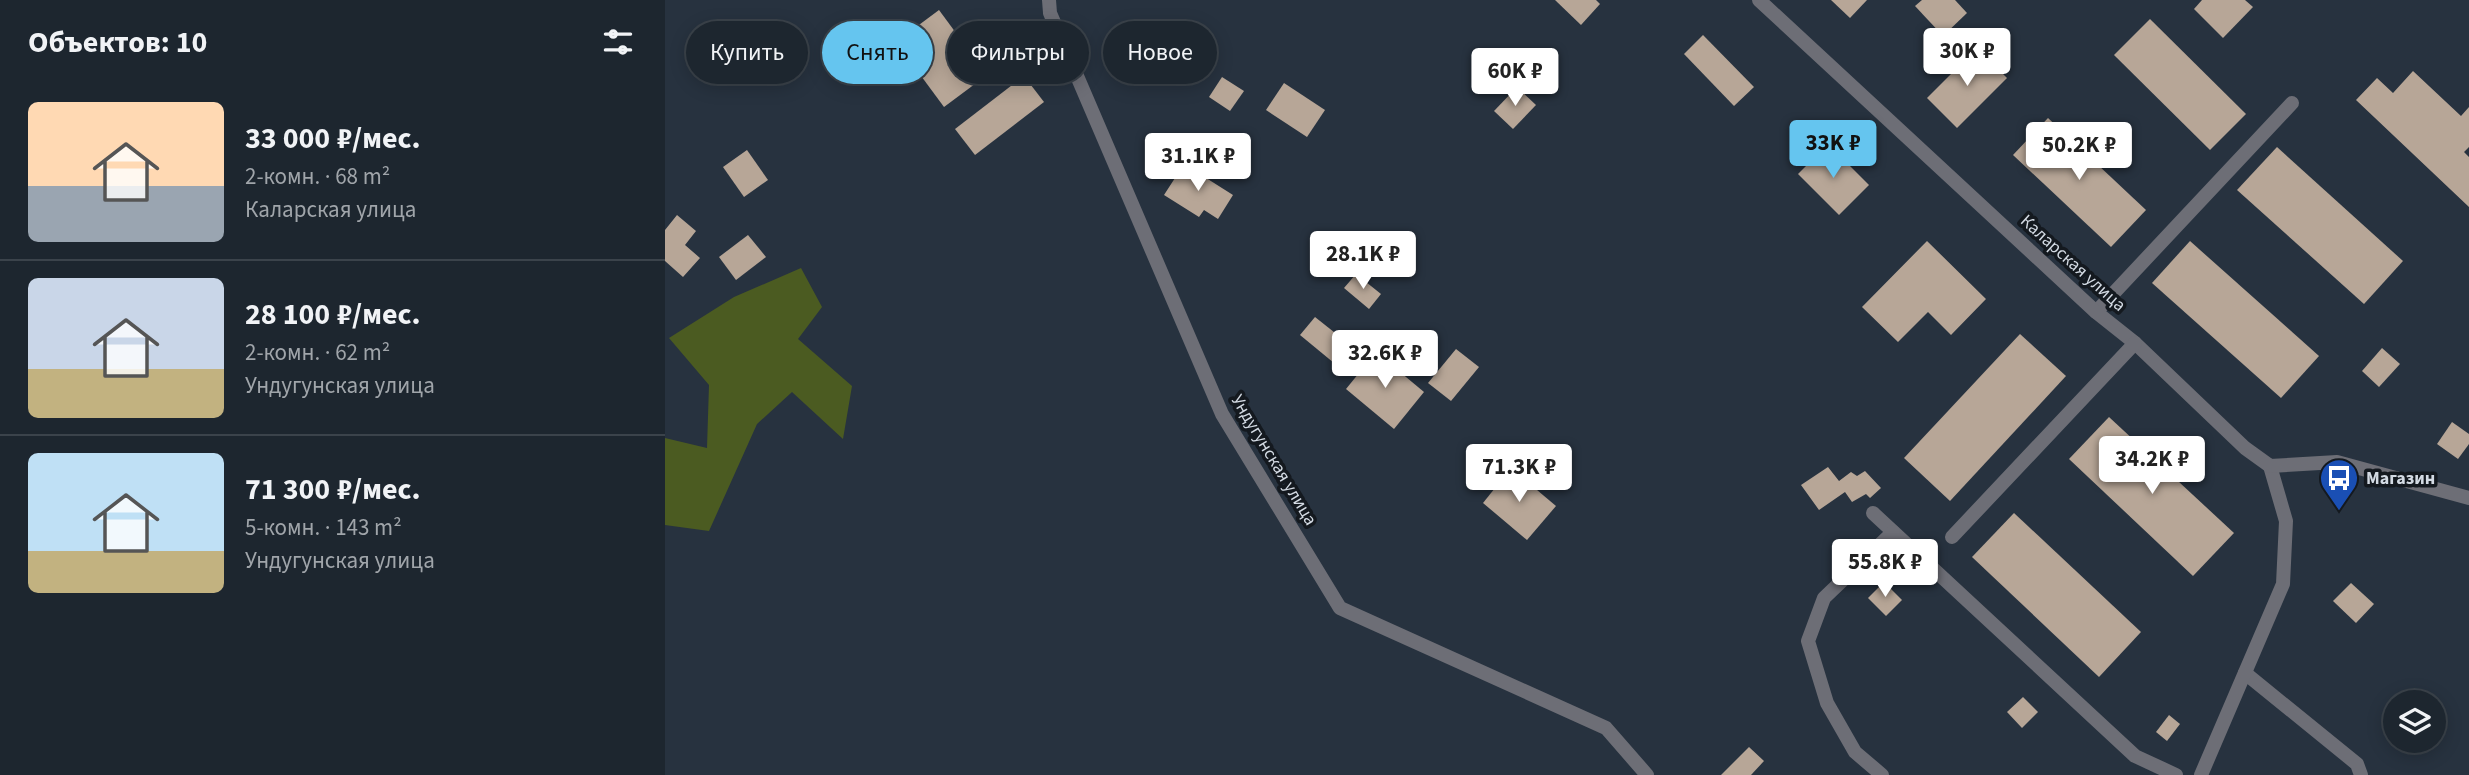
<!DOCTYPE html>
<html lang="ru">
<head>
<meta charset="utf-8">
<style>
	:root { --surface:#1d262f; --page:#252e37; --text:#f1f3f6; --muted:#a0a5aa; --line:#3b434b; --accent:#65c5ef }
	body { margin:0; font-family:"Source Sans 3",sans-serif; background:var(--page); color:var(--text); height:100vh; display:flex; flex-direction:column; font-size:26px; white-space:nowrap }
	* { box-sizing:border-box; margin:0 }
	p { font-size:23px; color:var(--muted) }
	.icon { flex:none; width:38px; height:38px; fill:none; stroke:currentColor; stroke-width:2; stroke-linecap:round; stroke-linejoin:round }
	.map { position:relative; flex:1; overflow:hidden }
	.panel { display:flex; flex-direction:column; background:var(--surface); width:665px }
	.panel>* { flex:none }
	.hud { position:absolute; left:21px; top:21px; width:665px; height:63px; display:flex; gap:14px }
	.buttons { position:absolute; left:1718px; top:690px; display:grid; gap:14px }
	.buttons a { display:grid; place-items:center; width:63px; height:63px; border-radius:50%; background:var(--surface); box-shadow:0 4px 18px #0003,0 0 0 2px var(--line); font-size:35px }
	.price { position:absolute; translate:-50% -60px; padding:0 16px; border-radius:7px; background:#fff; color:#222; font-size:23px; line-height:46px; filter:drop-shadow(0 2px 4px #0008) }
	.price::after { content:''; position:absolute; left:50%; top:42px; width:21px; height:16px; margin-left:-10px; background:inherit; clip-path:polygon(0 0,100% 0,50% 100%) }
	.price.active { background:var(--accent); color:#111 }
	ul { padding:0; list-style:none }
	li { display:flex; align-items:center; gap:21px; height:175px; padding:0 28px }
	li+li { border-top:2px solid var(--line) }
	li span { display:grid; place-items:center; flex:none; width:196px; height:140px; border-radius:10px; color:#555 }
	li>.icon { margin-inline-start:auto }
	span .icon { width:84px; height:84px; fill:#fffc; stroke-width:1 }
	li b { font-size:30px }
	h2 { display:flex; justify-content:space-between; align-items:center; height:84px; padding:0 28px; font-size:30px }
	.tag { padding:0 24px; border-radius:32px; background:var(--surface); box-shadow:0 4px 18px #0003,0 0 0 2px var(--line); font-size:24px; line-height:63px }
	.tag.active { background:var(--accent); color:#111 }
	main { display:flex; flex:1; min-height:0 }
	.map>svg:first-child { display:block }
	.green { fill:#4b5b21 }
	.building { fill:#b7a697 }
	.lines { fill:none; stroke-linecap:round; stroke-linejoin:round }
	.lane { stroke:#6d6e76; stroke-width:14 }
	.street { stroke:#6d6e76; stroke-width:14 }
	.labels { text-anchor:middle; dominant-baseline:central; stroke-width:7; stroke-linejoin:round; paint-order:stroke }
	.street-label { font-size:18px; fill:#d3dae3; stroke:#14191f }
	.poi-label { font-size:18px; font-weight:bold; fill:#d3dae3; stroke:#14191f; text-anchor:start }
</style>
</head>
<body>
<main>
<section class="panel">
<h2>Объектов: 10<svg class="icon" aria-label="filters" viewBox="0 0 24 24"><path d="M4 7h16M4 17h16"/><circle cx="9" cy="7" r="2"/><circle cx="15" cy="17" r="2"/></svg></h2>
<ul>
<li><span style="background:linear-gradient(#ffd9b3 60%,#9aa5b1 0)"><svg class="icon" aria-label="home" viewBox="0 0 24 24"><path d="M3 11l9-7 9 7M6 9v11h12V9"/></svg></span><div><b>33 000 ₽/мес.</b><p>2-комн. · 68 m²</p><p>Каларская улица</p></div></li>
<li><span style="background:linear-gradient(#c9d6e8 65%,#c2b280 0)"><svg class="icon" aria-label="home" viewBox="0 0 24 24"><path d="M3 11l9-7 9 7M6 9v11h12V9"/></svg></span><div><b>28 100 ₽/мес.</b><p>2-комн. · 62 m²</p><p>Ундугунская улица</p></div></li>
<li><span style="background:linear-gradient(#bfe0f5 70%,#c2b280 0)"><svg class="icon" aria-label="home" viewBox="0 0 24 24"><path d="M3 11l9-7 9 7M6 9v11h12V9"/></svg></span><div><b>71 300 ₽/мес.</b><p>5-комн. · 143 m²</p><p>Ундугунская улица</p></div></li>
</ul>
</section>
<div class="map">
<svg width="1804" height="775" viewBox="0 0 1804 775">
	<rect width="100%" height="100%" fill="#27323f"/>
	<path class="green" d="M136 268 157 307 133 339 187 386 178 439 127 392 92 424 44 531 0 525V438L42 448 44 385 4 338 69 297Z"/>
	<g class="building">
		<path d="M890 0H931L935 4 916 25Z"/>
		<path d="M1166 0H1202L1185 18Z"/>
		<path d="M1257 0H1290L1302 13 1278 36 1250 6Z"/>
		<path d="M1537 0H1580L1588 7 1558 38 1529 9Z"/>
		<path d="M274 10 322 75 279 107 231 42Z"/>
		<path d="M1485 19 1581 114 1545 150 1449 55Z"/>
		<path d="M1038 35 1089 87 1069 106 1019 54Z"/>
		<path d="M1312 48 1342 78 1292 128 1262 98Z"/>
		<path d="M1748 71 1796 116 1804 107V147L1799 152 1804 157V207L1691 100 1712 78 1728 93Z"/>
		<path d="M359 76 379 102 310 155 290 129Z"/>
		<path d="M557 77 579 91 565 111 544 97Z"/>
		<path d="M619 83 660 110 642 137 601 110Z"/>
		<path d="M852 87 871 105 848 129 829 111Z"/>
		<path d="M1383 118 1481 210 1446 247 1348 155Z"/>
		<path d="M1163 144 1204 185 1174 215 1133 174Z"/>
		<path d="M1612 147 1738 261 1699 304 1572 190Z"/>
		<path d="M82 150 103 180 79 197 58 167Z"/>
		<path d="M519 164 568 195 553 219 539 210 534 217 499 195Z"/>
		<path d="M12 215 31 231 20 245 35 258 18 277 0 261V230Z"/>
		<path d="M83 235 101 257 71 280 54 257Z"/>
		<path d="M1262 241 1321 299 1286 335 1263 312 1233 342 1197 307Z"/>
		<path d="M1525 241 1654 356 1616 398 1487 283Z"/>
		<path d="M691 274 716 294 704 309 679 288Z"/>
		<path d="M650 317 684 344 669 363 635 335Z"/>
		<path d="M1355 334 1401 376 1285 501 1239 458Z"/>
		<path d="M1717 348 1735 364 1714 387 1697 371Z"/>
		<path d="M791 349 814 367 786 401 763 383Z"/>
		<path d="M711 352 759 392 729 429 681 389Z"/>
		<path d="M1444 417 1569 533 1528 576 1404 459Z"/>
		<path d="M1787 422 1804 434V444L1793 459 1772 444Z"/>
		<path d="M1163 467 1174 481 1186 472 1192 476 1200 471 1216 488 1205 498 1201 494 1187 502 1180 492 1154 510 1136 485Z"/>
		<path d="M846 468 891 506 862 540 818 503Z"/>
		<path d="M1349 513 1476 632 1434 677 1307 557Z"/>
		<path d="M1219 582 1237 600 1221 616 1203 598Z"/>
		<path d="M1686 583 1709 604 1691 623 1668 601Z"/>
		<path d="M1358 697 1373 712 1357 728 1342 712Z"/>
		<path d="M1504 715 1515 724 1502 741 1491 732Z"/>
		<path d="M1084 747 1099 761 1086 775H1056Z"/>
	</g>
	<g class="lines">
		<g class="lane">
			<path d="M1431 312 1627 103"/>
			<path d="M1208 513 1470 756 1511 775"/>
			<path d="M1580 673 1692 764 1696 775"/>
			<path d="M1217 775 1190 752 1162 703 1143 641 1159 598 1228 532"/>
			<path d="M1536 775 1618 584 1621 521 1605 466"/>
		</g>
		<g class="street">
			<path d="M384 0 385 13 557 414 675 608 941 728 982 775"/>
			<path d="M1094 0 1431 312 1470 343 1580 448 1605 466 1672 462 1804 498"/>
			<path d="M1287 537 1470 343"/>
		</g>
	</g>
	<defs>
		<symbol id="bus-pin" viewBox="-11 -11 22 30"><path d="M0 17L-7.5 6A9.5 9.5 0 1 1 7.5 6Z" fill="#1a4fb4" stroke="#14191f"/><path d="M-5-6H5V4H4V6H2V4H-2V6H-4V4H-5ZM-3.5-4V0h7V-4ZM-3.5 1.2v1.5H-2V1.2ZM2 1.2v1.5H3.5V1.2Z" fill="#fff"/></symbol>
	</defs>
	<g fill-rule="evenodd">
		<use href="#bus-pin" x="1652" y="456" width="44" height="60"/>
	</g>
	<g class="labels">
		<g class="street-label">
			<text transform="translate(1408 263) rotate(42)">Каларская улица</text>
			<text transform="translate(609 460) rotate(59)">Ундугунская улица</text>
		</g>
		<g class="poi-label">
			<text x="1701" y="478">Магазин</text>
		</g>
	</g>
</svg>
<div class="buttons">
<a><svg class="icon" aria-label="layers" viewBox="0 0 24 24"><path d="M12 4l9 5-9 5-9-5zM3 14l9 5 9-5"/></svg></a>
</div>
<b class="price" style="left:1302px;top:88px">30K ₽</b>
<b class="price" style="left:850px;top:108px">60K ₽</b>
<b class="price active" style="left:1168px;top:180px">33K ₽</b>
<b class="price" style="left:1414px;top:182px">50.2K ₽</b>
<b class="price" style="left:533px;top:193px">31.1K ₽</b>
<b class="price" style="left:698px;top:291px">28.1K ₽</b>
<b class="price" style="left:720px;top:390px">32.6K ₽</b>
<b class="price" style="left:1487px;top:496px">34.2K ₽</b>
<b class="price" style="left:854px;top:504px">71.3K ₽</b>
<b class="price" style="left:1220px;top:599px">55.8K ₽</b>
<div class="hud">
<a class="tag">Купить</a>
<a class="tag active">Снять</a>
<a class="tag">Фильтры</a>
<a class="tag">Новое</a>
</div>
</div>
</main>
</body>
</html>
